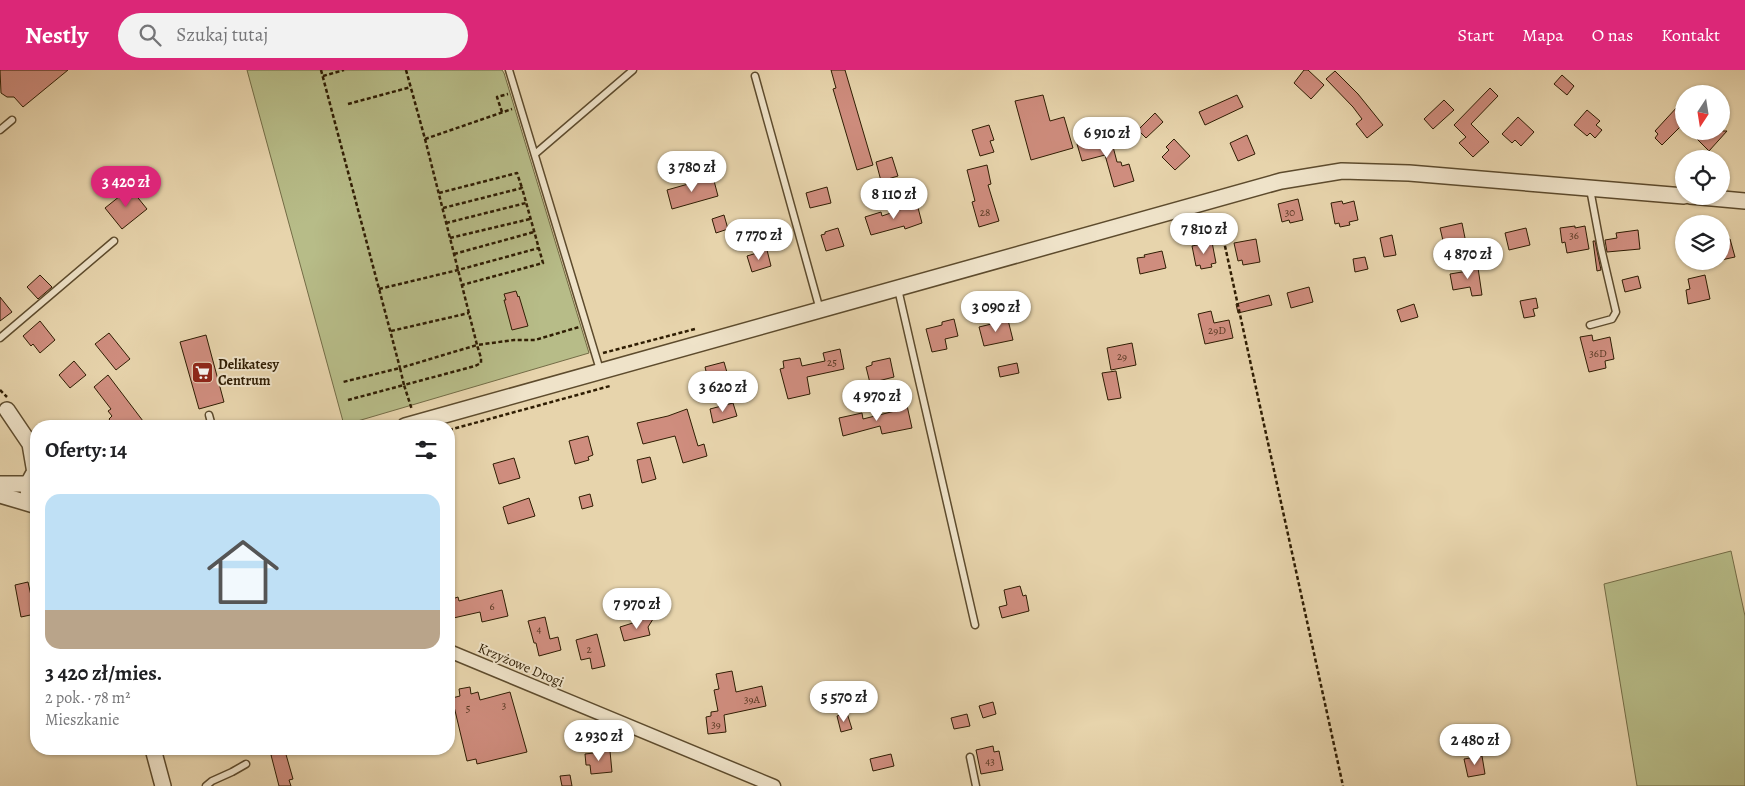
<!DOCTYPE html>
<html lang="pl">
<head>
<meta charset="utf-8">
<style>
	:root { --surface:#fff; --page:#f2f2f2; --text:#202124; --muted:#757577; --line:#e0e0e0; --accent:#db2777 }
	body { margin:0; font-family:Alegreya,serif; background:var(--page); color:var(--text); height:100vh; display:flex; flex-direction:column; font-size:19px; white-space:nowrap }
	* { box-sizing:border-box; margin:0 }
	p { font-size:16px; color:var(--muted) }
	.icon { flex:none; width:28px; height:28px; fill:none; stroke:currentColor; stroke-width:2; stroke-linecap:round; stroke-linejoin:round }
	.map { position:relative; flex:1; overflow:hidden }
	.panel { position:absolute; left:30px; top:350px; width:425px; height:335px; display:flex; flex-direction:column; background:var(--surface); border-radius:20px; box-shadow:0 1px 4px #0004 }
	.panel>* { flex:none }
	.needle { width:32px; rotate:192deg }
	.controls { position:absolute; left:1675px; top:15px; display:grid; gap:10px }
	.controls a { display:grid; place-items:center; width:55px; height:55px; border-radius:50%; background:var(--surface); box-shadow:0 1px 4px #0004; font-size:25px }
	.price { position:absolute; translate:-50% -42px; padding:0 11px; border-radius:18px; background:#fff; color:#222; font-size:16px; line-height:32px; filter:drop-shadow(0 1px 2px #0008) }
	.price::after { content:''; position:absolute; left:50%; top:30px; width:15px; height:11px; margin-left:-8px; background:inherit; clip-path:polygon(0 0,100% 0,50% 100%) }
	.price.on { background:var(--accent); color:#fff }
	ul { padding:0; list-style:none }
	li { display:grid; align-content:center; gap:10px; height:265px; padding:0 15px }
	li+li { border-top:1px solid var(--line) }
	li span { display:grid; place-items:center; height:155px; border-radius:15px; color:#555 }
	li>.icon { margin-inline-start:auto }
	span .icon { width:90px; height:90px; fill:#fffc; stroke-width:1 }
	li b { font-size:21px }
	h2 { display:flex; justify-content:space-between; align-items:center; height:60px; padding:0 15px; font-size:21px }
	header { display:flex; align-items:center; gap:30px; box-sizing:border-box; height:70px; padding:0 25px; background:var(--accent); color:#fff }
	header strong { font-size:24px }
	nav { display:flex; gap:28px; margin-inline-start:auto; font-size:18px }
	.search { width:350px; height:45px; background:var(--page); display:flex; align-items:center; gap:12px; box-sizing:border-box; padding:0 18px; border-radius:28px; color:var(--muted); font-size:19px }
	.map>svg:first-child { display:block }
	.green { fill:#b7bc88; stroke:#736c46 }
	.building { fill:#cf8d7e; stroke:#2f1d03 }
	.lines { fill:none; stroke-linecap:round; stroke-linejoin:round }
	.service-casing { stroke:#5d4b2d; stroke-width:9 }
	.minor-casing { stroke:#5d4b2d; stroke-width:15 }
	.tertiary-casing { stroke:#5d4b2d; stroke-width:18 }
	.path { stroke:#2f1d03; stroke-width:2.5; stroke-dasharray:4 2.5; stroke-linecap:butt }
	.service { stroke:#efe3c9; stroke-width:6 }
	.minor { stroke:#efe3c9; stroke-width:12 }
	.tertiary { stroke:#efe3c9; stroke-width:15 }
	.labels { text-anchor:middle; dominant-baseline:central; stroke-width:4; stroke-linejoin:round; paint-order:stroke }
	.number-label { font-size:11px; fill:#573922 }
	.poi-label { font-size:14px; font-weight:bold; fill:#2f1d03; stroke:#efe3c9; text-anchor:start }
	.street-label { font-size:14px; fill:#2f1d03; stroke:#efe3c9 }
</style>
</head>
<body>
<header>
<strong>Nestly</strong>
<div class="search"><svg class="icon" aria-label="search" viewBox="0 0 24 24"><circle cx="10" cy="10" r="6"/><path d="M15 15l6 6"/></svg>Szukaj tutaj</div>
<nav><a>Start</a><a>Mapa</a><a>O nas</a><a>Kontakt</a></nav>
</header>
<div class="map">
<svg width="1745" height="716" viewBox="0 0 1745 716">
	<rect width="100%" height="100%" fill="#e7d4ac"/>
	<filter id="stains"><feTurbulence type="fractalNoise" baseFrequency=".004" numOctaves="4"/><feColorMatrix values="0 0 0 0 .2 0 0 0 0 .09 0 0 0 0 .02 0 0 0 .5 -.17"/></filter>
	<radialGradient id="worn" r=".72"><stop offset=".6" stop-color="#630" stop-opacity="0"/><stop offset="1" stop-color="#630" stop-opacity=".3"/></radialGradient>
	<g class="green">
		<path d="M247 0H502L504 3 589 283 344 355Z"/>
		<path d="M1731 481 1745 546V716H1637L1604 514Z"/>
	</g>
	<g class="building">
		<path d="M0 0H68L23 37 14 27H7L1 23Z"/>
		<path d="M831 0H845L873 95 857 100 833 19 836 18Z"/>
		<path d="M1304 0H1308L1324 15 1311 29 1294 13Z"/>
		<path d="M1335 1 1358 24 1383 55 1367 68 1356 54 1362 49 1353 37 1326 9Z"/>
		<path d="M1562 5 1574 16 1567 25 1554 14Z"/>
		<path d="M1490 18 1498 26 1471 54 1489 72 1473 87 1459 73 1466 67 1454 55Z"/>
		<path d="M1043 25 1050 51 1064 47 1073 78 1031 90 1015 31Z"/>
		<path d="M1237 25 1243 37 1205 55 1199 42Z"/>
		<path d="M1444 30 1454 40 1433 59 1424 49Z"/>
		<path d="M1678 36 1684 42V53L1662 75 1655 68 1658 64 1655 61Z"/>
		<path d="M1587 40 1600 51 1596 55 1602 60 1595 68 1590 63 1587 66 1574 55Z"/>
		<path d="M1155 43 1163 52 1146 68 1138 60Z"/>
		<path d="M1518 47 1534 62 1521 76 1515 70 1512 73 1502 64Z"/>
		<path d="M989 55 994 70 990 71 994 82 980 86 972 60Z"/>
		<path d="M1701 61H1727L1709 81 1695 67Z"/>
		<path d="M1110 65 1117 92H1121L1122 96 1129 94 1134 111 1114 117 1105 85 1082 91 1077 74Z"/>
		<path d="M1247 65 1255 84 1238 91 1230 73Z"/>
		<path d="M1174 69 1190 86 1175 100 1162 87 1169 80 1166 77Z"/>
		<path d="M892 87 898 106 881 111 876 92Z"/>
		<path d="M987 95 991 114 988 115 999 151 979 157 972 132 975 131 967 100Z"/>
		<path d="M713 107 718 126 672 139 667 120Z"/>
		<path d="M827 117 831 133 810 138 806 123Z"/>
		<path d="M130 118 147 139 122 159 105 138Z"/>
		<path d="M1298 129 1303 150 1290 153 1289 150 1282 152 1278 134Z"/>
		<path d="M1342 131 1343 134 1354 131 1358 150 1349 152 1350 155 1340 157 1339 153 1335 154 1331 133Z"/>
		<path d="M917 134 922 153 905 159 904 156 871 165 865 147 881 142 882 146Z"/>
		<path d="M724 145 728 159 716 163 712 149Z"/>
		<path d="M1462 153 1467 178 1457 181 1456 178 1449 180 1448 174 1444 175 1440 158Z"/>
		<path d="M1575 156V158L1585 156 1589 179 1567 183 1565 172 1562 173 1560 158Z"/>
		<path d="M838 158 844 176 826 181 821 165 825 164V162Z"/>
		<path d="M1526 158 1530 175 1509 180 1505 163Z"/>
		<path d="M1638 160 1640 179 1607 182 1605 170 1617 168 1616 163Z"/>
		<path d="M1392 165 1396 185 1384 187 1380 168Z"/>
		<path d="M1256 169 1260 192 1243 195 1242 190 1238 191 1234 173Z"/>
		<path d="M1730 169 1735 187 1721 190V171Z"/>
		<path d="M1593 171H1595L1601 200 1597 201Z"/>
		<path d="M1212 172 1216 193 1211 194 1212 197 1201 199 1200 195 1196 196 1192 176Z"/>
		<path d="M767 180 771 196 752 202 747 186Z"/>
		<path d="M1162 181 1166 198 1140 204 1137 188 1145 187 1144 185Z"/>
		<path d="M1365 187 1368 199 1355 202 1353 189Z"/>
		<path d="M1477 191 1482 225 1472 226 1470 217 1453 220 1450 204 1468 201 1467 193Z"/>
		<path d="M40 205 52 217 38 229 27 217Z"/>
		<path d="M1705 205 1710 229 1688 234 1686 220 1690 219 1688 209Z"/>
		<path d="M1638 206 1641 218 1625 222 1622 210Z"/>
		<path d="M1309 217 1313 232 1291 238 1287 223Z"/>
		<path d="M516 221 518 227 519 226 528 256 512 260 504 230H506L504 224Z"/>
		<path d="M1269 225 1272 235 1238 243 1236 234Z"/>
		<path d="M0 227 12 242 0 251Z"/>
		<path d="M1536 228 1538 238 1533 239 1535 246 1524 248 1520 231Z"/>
		<path d="M1414 234 1418 247 1401 252 1397 240Z"/>
		<path d="M1211 241 1214 253 1229 250 1233 268 1205 274 1198 244Z"/>
		<path d="M954 249 958 266 945 269 947 279 932 282 926 259 942 255V252Z"/>
		<path d="M1008 250 1013 270 984 276 979 257Z"/>
		<path d="M40 251 55 270 40 283 33 274 31 276 23 266Z"/>
		<path d="M109 263 130 289 116 300 95 274Z"/>
		<path d="M206 265 224 332 199 339 180 272Z"/>
		<path d="M1592 265 1593 271 1610 267 1614 289 1605 291 1606 298 1589 302 1580 267Z"/>
		<path d="M1132 273 1136 295 1111 300 1107 278Z"/>
		<path d="M840 279 844 299 807 307 810 324 788 329 780 299 784 298 783 291 800 288 802 296 825 291 823 283Z"/>
		<path d="M890 288 894 307 870 313 866 297 872 295V292Z"/>
		<path d="M74 291 86 305 70 318 59 305Z"/>
		<path d="M724 292 730 313 710 318 705 297Z"/>
		<path d="M1017 293 1019 303 1000 307 998 297Z"/>
		<path d="M1116 301 1121 328 1108 330 1102 303Z"/>
		<path d="M108 305 143 351 137 356H114L109 349 112 346 108 341 111 339 94 317Z"/>
		<path d="M906 331 912 358 882 364 880 356 843 366 839 348 862 343 863 349 895 341 900 340Z"/>
		<path d="M733 333 737 346 713 353 710 339Z"/>
		<path d="M687 339 698 376 704 374 707 386 683 393 675 366 643 374 637 353 668 346Z"/>
		<path d="M588 366 593 385 588 387 589 390 575 394 569 371Z"/>
		<path d="M650 387 656 409 642 413 637 390Z"/>
		<path d="M514 388 520 408 499 414 493 394Z"/>
		<path d="M590 424 593 436 582 439 579 427Z"/>
		<path d="M529 428 535 446 508 454 503 437Z"/>
		<path d="M28 512 35 544 21 547 15 515Z"/>
		<path d="M1020 516 1023 526 1026 525 1029 541 1002 548 999 537 1007 535 1004 520Z"/>
		<path d="M502 520 508 546 482 552 480 542 449 549V530L458 527 459 531Z"/>
		<path d="M655 546 648 557 650 565 624 571 620 557Z"/>
		<path d="M545 547 550 569 558 567 561 580 539 586 536 573H534L528 551Z"/>
		<path d="M597 564 605 596 592 599 590 588 581 590 576 570Z"/>
		<path d="M732 601 736 622 762 616 766 636 724 645 726 662 708 664 706 647 711 646V642L718 641 714 620 719 619 716 604Z"/>
		<path d="M470 617 471 624 478 622 480 630 510 622 527 682 477 694 476 689 467 691 452 628 460 626 459 619Z"/>
		<path d="M993 632 996 644 983 648 979 636Z"/>
		<path d="M847 643 852 659 841 662 837 646Z"/>
		<path d="M967 644 970 656 954 659 951 648Z"/>
		<path d="M993 676 994 682 999 681 1003 700 981 704 976 680Z"/>
		<path d="M285 681 293 709 289 710 291 716H279L271 685Z"/>
		<path d="M610 681 612 702 591 704 590 695H586L585 684Z"/>
		<path d="M891 684 894 696 873 701 870 689Z"/>
		<path d="M1482 686 1485 704 1468 707 1464 689Z"/>
		<path d="M570 705 572 716H562L560 706Z"/>
	</g>
	<g class="lines">
		<defs>
			<g id="service">
				<path d="M509 0 600 300"/>
				<path d="M755 6 820 240"/>
				<path d="M0 60 12 50"/>
				<path d="M535 84 633 0"/>
				<path d="M1590 119 1601 178 1616 242 1612 249 1590 255"/>
				<path d="M898 219 975 555"/>
				<path d="M0 268 114 171"/>
				<path d="M209 345 212 356"/>
				<path d="M970 687 976 716"/>
				<path d="M206 716 212 711 232 702 246 694"/>
			</g>
			<path id="minor" d="M449 581 774 716"/>
			<g id="tertiary">
				<path d="M1690 126 1745 131"/>
				<path d="M7 340 30 374 35 403"/>
				<path d="M405 356 1281 111 1342 101 1409 103 1684 126"/>
				<path d="M36 401C26 412 25 426 36 436"/>
				<path d="M0 414H29"/>
				<path d="M0 425 34 435"/>
				<path d="M153 679 163 716"/>
			</g>
		</defs>
		<use href="#service" class="service-casing"/>
		<use href="#minor" class="minor-casing"/>
		<use href="#tertiary" class="tertiary-casing"/>
		<g class="path">
			<path d="M321 0 400 298 477 275 481 288V293L475 296 404 315 400 298 343 312"/>
			<path d="M406 0 425 69 512 39"/>
			<path d="M323 6 344 0"/>
			<path d="M348 34 411 17"/>
			<path d="M502 42 497 27 508 24"/>
			<path d="M425 69 477 275 514 270H535L579 257"/>
			<path d="M439 123 517 103 522 118"/>
			<path d="M443 138 522 118 543 193 462 215"/>
			<path d="M1218 144 1343 716"/>
			<path d="M446 153 526 133"/>
			<path d="M450 168 530 149"/>
			<path d="M454 184 534 162"/>
			<path d="M379 219 458 200 539 178"/>
			<path d="M391 261 469 243"/>
			<path d="M603 283 695 259"/>
			<path d="M0 320 7 327"/>
			<path d="M348 330 404 315 412 340"/>
			<path d="M449 360 610 316"/>
		</g>
		<use href="#service" class="service"/>
		<use href="#minor" class="minor"/>
		<use href="#tertiary" class="tertiary"/>
	</g>
	<defs>
		<symbol id="supermarket-square" viewBox="-11 -11 22 22"><rect x="-9" y="-9" width="18" height="18" rx="4" fill="#8f2418" stroke="#efe3c9"/><path d="M-6-5.5h2.5l.6 2H6L4.5 2H-2.5L-4.4-4H-6ZM-1.5 3.2a1.3 1.3 0 1 0 .1 0ZM3 3.2a1.3 1.3 0 1 0 .1 0Z" fill="#fff"/></symbol>
	</defs>
	<g fill-rule="evenodd">
		<use href="#supermarket-square" x="190" y="290" width="25" height="25"/>
	</g>
	<g class="labels">
		<g class="number-label">
			<text x="985" y="142">28</text>
			<text x="1290" y="142">30</text>
			<text x="1574" y="165">36</text>
			<text x="1217" y="260">29D</text>
			<text x="1598" y="283">36D</text>
			<text x="1122" y="286">29</text>
			<text x="832" y="292">25</text>
			<text x="492" y="536">6</text>
			<text x="539" y="559">4</text>
			<text x="589" y="579">2</text>
			<text x="752" y="629">39A</text>
			<text x="504" y="635">3</text>
			<text x="468" y="638">5</text>
			<text x="716" y="654">39</text>
			<text x="990" y="691">43</text>
		</g>
		<g class="poi-label">
			<text x="218" y="294">Delikatesy<tspan x="218" dy="16">Centrum</tspan></text>
		</g>
		<g class="street-label">
			<text transform="translate(521 595) rotate(23)">Krzyżowe Drogi</text>
		</g>
	</g>
	<rect width="100%" height="100%" filter="url(#stains)"/>
	<rect width="100%" height="100%" fill="url(#worn)"/>
</svg>
<div class="controls">
<a><svg class="needle" viewBox="-14 -14 28 28"><path d="M0-13l5 13h-10z" fill="#e53935"/><path d="M0 13l5-13h-10z" fill="#757577"/></svg></a>
<a><svg class="icon" aria-label="locate" viewBox="0 0 24 24"><circle cx="12" cy="12" r="6"/><path d="M12 2v4M12 18v4M2 12h4M18 12h4"/></svg></a>
<a><svg class="icon" aria-label="layers" viewBox="0 0 24 24"><path d="M12 4l9 5-9 5-9-5zM3 14l9 5 9-5"/></svg></a>
</div>
<b class="price" style="left:1107px;top:89px">6 910 zł</b>
<b class="price" style="left:692px;top:123px">3 780 zł</b>
<b class="price on" style="left:126px;top:138px">3 420 zł</b>
<b class="price" style="left:894px;top:150px">8 110 zł</b>
<b class="price" style="left:1204px;top:185px">7 810 zł</b>
<b class="price" style="left:759px;top:191px">7 770 zł</b>
<b class="price" style="left:1468px;top:210px">4 870 zł</b>
<b class="price" style="left:996px;top:263px">3 090 zł</b>
<b class="price" style="left:723px;top:343px">3 620 zł</b>
<b class="price" style="left:877px;top:352px">4 970 zł</b>
<b class="price" style="left:637px;top:560px">7 970 zł</b>
<b class="price" style="left:844px;top:653px">5 570 zł</b>
<b class="price" style="left:599px;top:692px">2 930 zł</b>
<b class="price" style="left:1475px;top:696px">2 480 zł</b>
<section class="panel">
<h2>Oferty: 14<svg class="icon" aria-label="filters" viewBox="0 0 24 24"><path d="M4 7h16M4 17h16"/><circle cx="9" cy="7" r="2"/><circle cx="15" cy="17" r="2"/></svg></h2>
<ul>
<li><span style="background:linear-gradient(#bfe0f5 75%,#b9a48a 0)"><svg class="icon" aria-label="home" viewBox="0 0 24 24"><path d="M3 11l9-7 9 7M6 9v11h12V9"/></svg></span><div><b>3 420 zł/mies.</b><p>2 pok. · 78 m²</p><p>Mieszkanie</p></div></li>
</ul>
</section>
</div>
</body>
</html>
